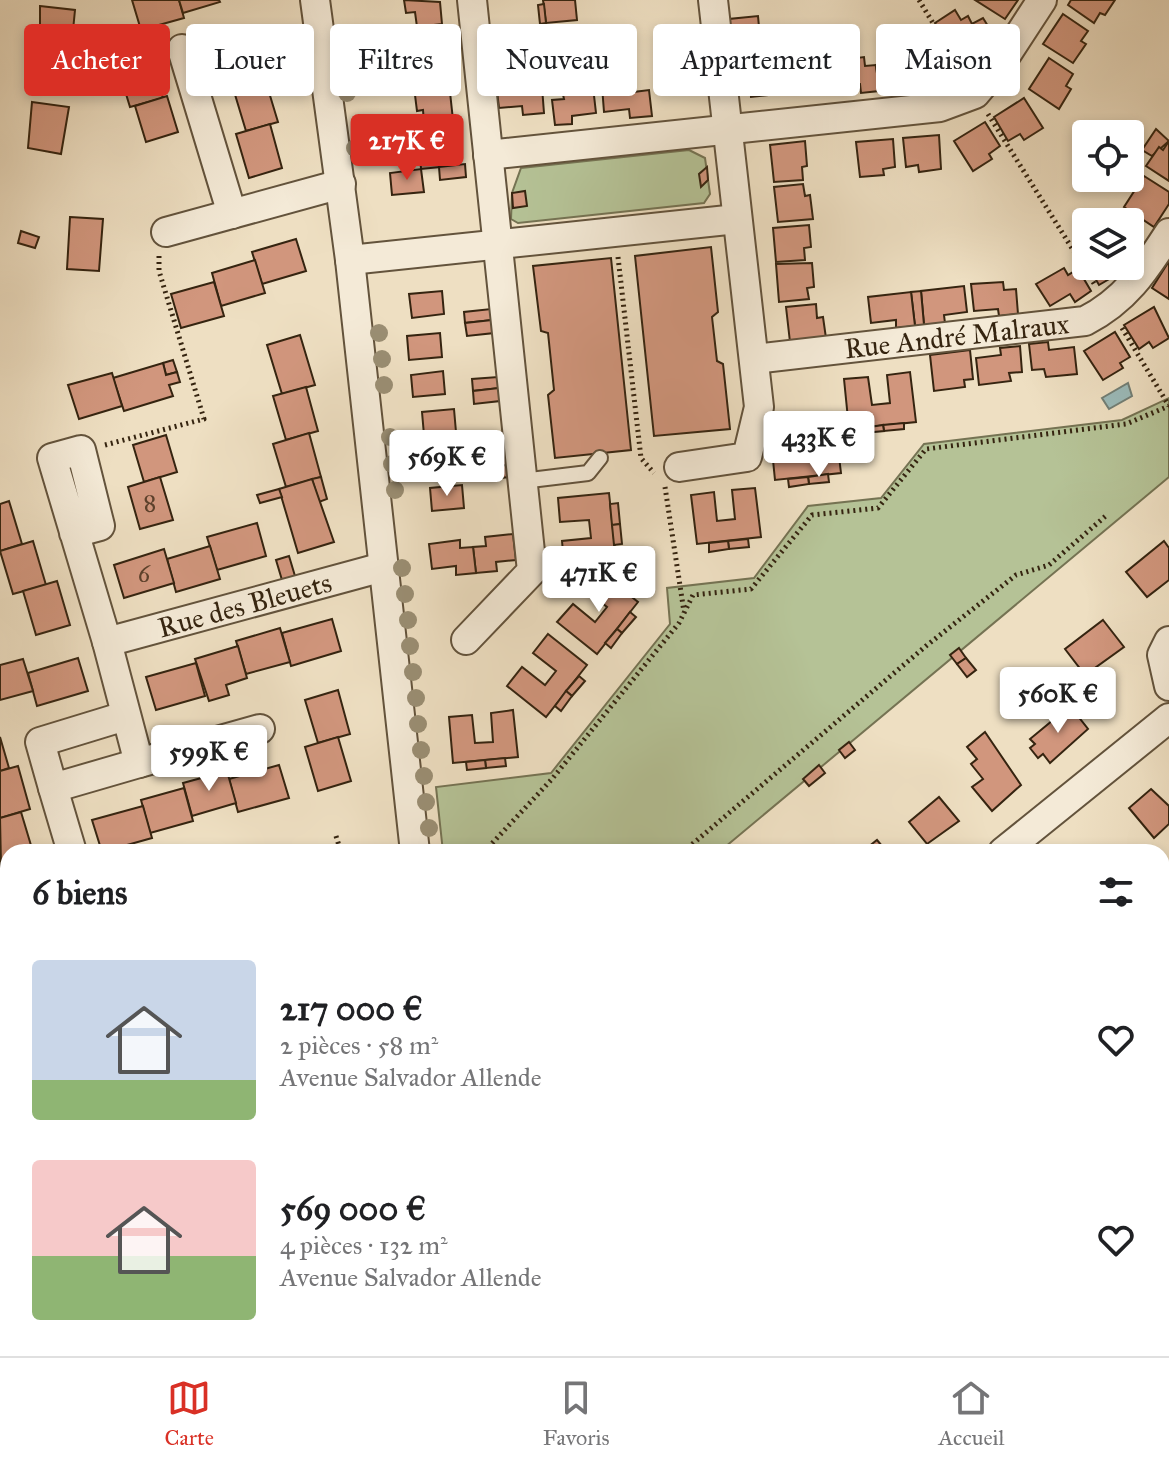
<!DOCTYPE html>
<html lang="fr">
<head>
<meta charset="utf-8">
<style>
	:root { --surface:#fff; --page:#f6f6f6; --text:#202124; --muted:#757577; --line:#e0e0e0; --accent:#d93025 }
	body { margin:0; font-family:"IM FELL Great Primer",serif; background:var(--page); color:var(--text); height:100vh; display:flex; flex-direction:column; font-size:30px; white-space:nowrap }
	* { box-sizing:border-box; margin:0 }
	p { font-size:26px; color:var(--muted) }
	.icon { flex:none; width:44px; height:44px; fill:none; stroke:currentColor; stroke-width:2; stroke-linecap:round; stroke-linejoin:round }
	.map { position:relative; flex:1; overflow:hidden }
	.drawer { position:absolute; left:0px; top:844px; width:1170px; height:512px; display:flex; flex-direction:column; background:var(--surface); border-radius:24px 24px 0 0; box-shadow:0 4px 12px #0003 }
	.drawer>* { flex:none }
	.guide { position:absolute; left:24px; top:24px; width:1122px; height:72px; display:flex; gap:16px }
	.tools { position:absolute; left:1072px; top:120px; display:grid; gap:16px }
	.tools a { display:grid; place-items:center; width:72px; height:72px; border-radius:8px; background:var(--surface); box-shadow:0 4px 12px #0003; font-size:40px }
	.price { position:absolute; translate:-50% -68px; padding:0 18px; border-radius:8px; background:#fff; color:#222; font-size:26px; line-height:52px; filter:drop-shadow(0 2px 4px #0008) }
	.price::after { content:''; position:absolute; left:50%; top:48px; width:24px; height:18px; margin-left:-12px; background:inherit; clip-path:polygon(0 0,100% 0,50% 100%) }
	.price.active { background:var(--accent); color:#fff }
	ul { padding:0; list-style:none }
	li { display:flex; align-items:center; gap:24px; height:200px; padding:0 32px }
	li span { display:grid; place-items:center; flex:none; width:224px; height:160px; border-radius:8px; color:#555 }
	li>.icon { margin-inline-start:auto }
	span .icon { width:96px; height:96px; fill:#fffc; stroke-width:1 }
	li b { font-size:34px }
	h2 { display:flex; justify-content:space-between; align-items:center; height:96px; padding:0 32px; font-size:34px }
	.tag { padding:0 28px; border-radius:8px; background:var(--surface); box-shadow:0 4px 12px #0003; font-size:28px; line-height:72px }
	.tag.active { background:var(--accent); color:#fff }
	.dock { display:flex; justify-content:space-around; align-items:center; height:112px; border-top:2px solid var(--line); background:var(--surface); font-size:22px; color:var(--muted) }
	.dock a { display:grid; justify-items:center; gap:4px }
	.dock .active { color:var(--accent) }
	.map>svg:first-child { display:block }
	.green { fill:#b5c296; stroke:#757353; stroke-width:2 }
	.water { fill:#9bbbba; stroke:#727f76; stroke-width:2 }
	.building { fill:#d1967d; stroke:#352410; stroke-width:2 }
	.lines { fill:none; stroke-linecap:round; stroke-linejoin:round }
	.service-casing { stroke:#63533c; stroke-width:18 }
	.minor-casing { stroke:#63533c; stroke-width:32 }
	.tertiary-casing { stroke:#63533c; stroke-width:40 }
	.path { stroke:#352410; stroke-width:5; stroke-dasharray:2 4; stroke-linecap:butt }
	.service { stroke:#f4ead7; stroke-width:14 }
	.minor { stroke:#f4ead7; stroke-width:28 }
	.tertiary { stroke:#f4ead7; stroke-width:36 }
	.tree { fill:#9a8e73 }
	.labels { text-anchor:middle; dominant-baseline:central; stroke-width:8; stroke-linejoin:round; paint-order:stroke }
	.number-label { font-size:24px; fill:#5c402b }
	.street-label { font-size:28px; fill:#352410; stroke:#f4ead7 }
</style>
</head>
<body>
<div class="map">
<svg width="1169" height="1356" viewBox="0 0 1169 1356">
	<rect width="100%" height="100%" fill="#eedfc2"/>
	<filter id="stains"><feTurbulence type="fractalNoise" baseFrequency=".0025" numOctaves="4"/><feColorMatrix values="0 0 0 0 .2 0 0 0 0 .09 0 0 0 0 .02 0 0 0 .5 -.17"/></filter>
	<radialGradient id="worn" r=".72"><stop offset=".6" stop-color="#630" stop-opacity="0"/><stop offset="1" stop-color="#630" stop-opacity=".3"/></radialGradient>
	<g class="green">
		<path d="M689 150 705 158 710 194 704 203 518 223 511 219 512 193 521 168Z"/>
		<path d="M1169 398V477L719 852H443L436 787 551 773 670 624 667 588 754 578 808 506 881 498 924 444 1122 420Z"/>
	</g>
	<path class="water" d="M1128 383 1132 396 1109 409 1102 398Z"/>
	<g class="building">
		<path d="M132 0H179L184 18 141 30Z"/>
		<path d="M179 0H219L220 2 183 13Z"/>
		<path d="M404 0 440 2 442 24 417 27 415 12 406 13Z"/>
		<path d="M543 0H575L577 20 546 23Z"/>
		<path d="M975 0H1018L1005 19Z"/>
		<path d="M1071 0H1115L1105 15 1100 13 1094 23 1068 5Z"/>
		<path d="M544 4 546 23 540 24 538 5Z"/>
		<path d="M40 6 75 10 70 61 40 58Z"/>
		<path d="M955 10 961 20 968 16 972 24 983 18 996 39 979 49 975 42 955 55 935 23Z"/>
		<path d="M1063 14 1088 31 1081 41 1086 44 1073 63 1043 44Z"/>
		<path d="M758 16 759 27 765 26 768 49 733 53 729 19Z"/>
		<path d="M435 30 438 55 445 54 448 76 422 78 420 64 412 65 409 33Z"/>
		<path d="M37 31 42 32 40 58 34 57Z"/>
		<path d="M262 32 275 76 242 86 229 42Z"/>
		<path d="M932 38 946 60 925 72 930 80 915 89 901 68 912 61 907 54Z"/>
		<path d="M864 57 865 66 876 65 879 91 861 93 860 84 835 87 833 61Z"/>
		<path d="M1049 58 1073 74 1066 86 1071 89 1059 109 1029 89Z"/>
		<path d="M777 60 778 70H784L786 93 751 97 748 62Z"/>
		<path d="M151 61 163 98 130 107 119 71Z"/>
		<path d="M897 62 905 75 891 80 887 64Z"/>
		<path d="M887 64 891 80 878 81 876 65Z"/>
		<path d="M265 79 278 122 246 131 233 88Z"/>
		<path d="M527 80 528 88 542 87 544 113 523 115 522 106 499 108 496 83Z"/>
		<path d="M449 83 453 120 424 123 423 110 417 111 414 87Z"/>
		<path d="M633 83V92L649 90 652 116 630 118 629 109 604 112 602 86Z"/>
		<path d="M593 87 596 113 572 116V124L555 125 552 100 564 99 562 90Z"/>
		<path d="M167 96 178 132 146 142 135 106Z"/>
		<path d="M1024 98 1043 128 1024 140 1020 134 1008 141 994 117Z"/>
		<path d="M32 102 69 107 61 154 28 148Z"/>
		<path d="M985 122 1000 146 989 154 992 159 973 171 954 141Z"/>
		<path d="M270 124 282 168 249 178 236 134Z"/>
		<path d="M446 129 450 166 421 169 420 156H413L411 132Z"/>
		<path d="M1156 129 1169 141 1152 156 1142 150Z"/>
		<path d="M939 135 941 169 919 172 918 165 906 167 903 138Z"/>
		<path d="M893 139 895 167 883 169 884 175 860 177 856 142Z"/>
		<path d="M805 141 807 166 802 167 803 180 774 182 770 145Z"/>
		<path d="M1169 141V181L1146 166 1159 147 1163 150Z"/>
		<path d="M465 164 466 177 440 180 439 167Z"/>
		<path d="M707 167 708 180 701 187 699 174Z"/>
		<path d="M421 169 424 192 392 195 390 173Z"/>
		<path d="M1144 176 1169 192V204L1154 227 1124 207Z"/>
		<path d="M803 184 805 196 810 195 813 219 778 222 774 187Z"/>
		<path d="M525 191 527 206 513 208 512 193Z"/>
		<path d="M70 217 103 219 99 271 67 269Z"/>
		<path d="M809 225 811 247 804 248 805 260 776 262 773 228Z"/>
		<path d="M21 231 39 237 35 248 18 243Z"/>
		<path d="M296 239 306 271 262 284 252 252Z"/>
		<path d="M711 247 718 312 712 317 717 361 723 364 730 429 654 436 635 256Z"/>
		<path d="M611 258 631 450 555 458 548 395 554 390 548 333 541 331 533 266Z"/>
		<path d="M255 260 265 293 221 306 212 273Z"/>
		<path d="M1169 261V299L1152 288Z"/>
		<path d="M812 263 814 287 807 288 809 299 779 302 776 264Z"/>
		<path d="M1088 266H1113L1116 275 1099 285Z"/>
		<path d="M1064 268 1068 275 1078 269 1091 291 1075 302 1070 294 1050 306 1036 284Z"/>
		<path d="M214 282 224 316 181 328 171 294Z"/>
		<path d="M1003 282 1004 290 1016 289 1018 314 999 316 998 309 974 311 971 284Z"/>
		<path d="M964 286 967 312 944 315 945 323 924 325 921 291Z"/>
		<path d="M442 291 444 314 412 318 409 294Z"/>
		<path d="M921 291 924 325 915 326 911 292Z"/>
		<path d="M911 292 915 326 896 328V320L871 323 868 297Z"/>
		<path d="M816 304 817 318 823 317 826 338 790 342 786 307Z"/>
		<path d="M1154 307 1169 338 1153 348 1149 342 1139 349 1124 325Z"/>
		<path d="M491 309 492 320 465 323 464 312Z"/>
		<path d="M492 320 494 333 467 336 465 323Z"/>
		<path d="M1115 332 1130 357 1120 363 1123 368 1103 380 1084 351Z"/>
		<path d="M440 333 442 357 409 360 407 336Z"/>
		<path d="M300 335 315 385 282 394 267 345Z"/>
		<path d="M1048 342 1049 350 1074 347 1077 374 1046 377 1044 369 1032 370 1029 344Z"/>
		<path d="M1020 346 1022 372 1009 373 1011 381 979 385 976 358 1001 355 1000 348Z"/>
		<path d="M970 350 973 379 964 380 965 387 934 391 930 355Z"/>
		<path d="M173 360 177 372 166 375 163 363Z"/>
		<path d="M163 363 166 375 177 372 180 382 169 385 173 396 124 411 113 378Z"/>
		<path d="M443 371 445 394 413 397 411 375Z"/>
		<path d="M910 372 916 422 849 429 844 379 868 377 872 405 890 403 887 375Z"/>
		<path d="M112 373 122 406 79 419 68 385Z"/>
		<path d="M498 377 499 388 473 391 472 379Z"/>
		<path d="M306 387 318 431 286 440 273 396Z"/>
		<path d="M499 388 500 401 474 404 473 391Z"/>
		<path d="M454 409 456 432 424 435 422 412Z"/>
		<path d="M835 423 841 473 775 480 770 430 794 428 797 456 815 454 812 426Z"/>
		<path d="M904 423V429L884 431 883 425Z"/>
		<path d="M883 425 884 431 864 433 863 428Z"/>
		<path d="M309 433 321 477 286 487 273 444Z"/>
		<path d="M166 435 177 472 144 482 133 445Z"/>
		<path d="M451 448 453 471 421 474 419 450Z"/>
		<path d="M506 453 507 465 482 468 480 456Z"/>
		<path d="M507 465 509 477 483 480 482 468Z"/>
		<path d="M828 474 829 482 809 484 808 477Z"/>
		<path d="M160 477 173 520 140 529 128 487Z"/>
		<path d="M321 477 327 499 319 502 312 479Z"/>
		<path d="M808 477 809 484 789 487 788 479Z"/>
		<path d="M312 479 334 542 298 553 279 489Z"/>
		<path d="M462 485 464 508 432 511 430 488Z"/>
		<path d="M755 488 761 537 697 544 691 495 714 492 717 521 735 519 732 490Z"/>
		<path d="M279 489 282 497 260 503 257 495Z"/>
		<path d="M609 493 616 558 564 563 562 541 591 538 589 520 560 522 558 498Z"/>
		<path d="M9 501 22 544 0 551V504Z"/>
		<path d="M618 503 620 524 612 525 610 504Z"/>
		<path d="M257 523 266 556 217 570 207 537Z"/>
		<path d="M620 524 622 544 614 545 612 525Z"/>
		<path d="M513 534 516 560 496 562 497 571 476 573 473 547 486 546 485 537Z"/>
		<path d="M748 539 749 547 729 549 728 541Z"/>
		<path d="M460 540V548L473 547 476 573 456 575V566L432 569 429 544Z"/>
		<path d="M33 541 46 585 13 594 0 551Z"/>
		<path d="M728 541 729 549 709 552V543Z"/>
		<path d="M1164 541 1169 548V580L1147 597 1126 572Z"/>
		<path d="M210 546 220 579 176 592 167 559Z"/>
		<path d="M164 549 174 583 124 598 114 565Z"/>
		<path d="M289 556 295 576 282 580 276 560Z"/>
		<path d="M599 571 638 602 597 654 557 622 573 604 595 622 607 607 584 589Z"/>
		<path d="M57 581 70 625 36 635 23 591Z"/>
		<path d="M630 612 636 617 622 633 617 629Z"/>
		<path d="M332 619 341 651 291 666 282 633Z"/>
		<path d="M1103 620 1124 647 1085 675 1065 649Z"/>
		<path d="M280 628 290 662 246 674 236 641Z"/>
		<path d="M617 629 622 633 611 648 605 643Z"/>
		<path d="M548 634 587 665 546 717 507 686 522 667 545 685 556 671 533 653Z"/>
		<path d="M238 646 247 678 226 685 229 695 209 701 195 659Z"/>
		<path d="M959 648 966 658 957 664 950 655Z"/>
		<path d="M78 658 88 691 37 706 28 673Z"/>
		<path d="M966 658 976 670 967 677 957 664Z"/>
		<path d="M23 659 33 691 0 700V665Z"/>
		<path d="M196 663 205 696 156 710 146 677Z"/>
		<path d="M579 676 585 681 572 696 566 691Z"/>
		<path d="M338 690 350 734 318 743 305 700Z"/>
		<path d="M566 691 572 696 561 711 555 706Z"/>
		<path d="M1070 706 1088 729 1050 763 1043 754 1038 758 1030 748 1035 744 1030 739Z"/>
		<path d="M513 710 518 757 453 763 449 717 472 715 475 743 493 742 491 713Z"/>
		<path d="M985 732 1021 785 992 811 972 787 983 779 971 764 977 759 967 747Z"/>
		<path d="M0 737 9 768 0 771Z"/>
		<path d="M338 737 351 781 318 791 305 747Z"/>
		<path d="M849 742 855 750 845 758 839 750Z"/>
		<path d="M505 758 506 766 486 768 485 760Z"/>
		<path d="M485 760 486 768 467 770 466 762Z"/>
		<path d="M279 765 289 798 238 812 229 779Z"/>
		<path d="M819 765 825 773 809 786 803 779Z"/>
		<path d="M18 766 30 809 0 818V771Z"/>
		<path d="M227 771 236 803 192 816 183 783Z"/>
		<path d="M184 788 193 821 150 833 141 800Z"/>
		<path d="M1151 789 1169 806V824L1154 838 1129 808Z"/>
		<path d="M939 797 959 821 927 844 909 822Z"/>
		<path d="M143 806 152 838 102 852 92 820Z"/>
		<path d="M21 812 33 852H8V863L1 865 0 818Z"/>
		<path d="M877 840 887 852H864L863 851Z"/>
		<path d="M1169 862V890L1162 882V868Z"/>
		<path d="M8 863V909L5 910 0 894V866Z"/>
		<path d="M8 961V1028L0 1030V963Z"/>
		<path d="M8 1339V1348H43L46 1356H0V1341Z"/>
		<path d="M47 1348H92L93 1351 79 1356H49Z"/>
		<path d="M123 1348H142L143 1349 134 1356H122L119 1351Z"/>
		<path d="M341 1348H375L366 1356H350Z"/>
		<path d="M786 1348H811L814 1352 810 1356H778Z"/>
		<path d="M820 1348H842L849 1356H810Z"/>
		<path d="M1006 1348H1089L1094 1356H1010Z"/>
	</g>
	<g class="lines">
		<defs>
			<path id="service" d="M522 481 588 473 600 458"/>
			<g id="minor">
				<path d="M315 0 350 260 415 852"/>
				<path d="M182 49 232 214"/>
				<path d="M488 155 940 107 975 94 1001 63 1042 0"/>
				<path d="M166 232 341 184"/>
				<path d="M350 260 737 219"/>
				<path id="s1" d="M754 359 1085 321C1126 300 1145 270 1169 233"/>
				<path d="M679 467 747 457 759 407 713 0"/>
				<path id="s2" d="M74 533 100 526 81 450 52 458 107 642 383 567"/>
				<path d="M466 640 532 571 472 0"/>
				<path d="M1169 641 1162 655 1169 686"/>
				<path d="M107 642 139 763 260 729"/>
				<path d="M125 716 40 742 53 788 139 763"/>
				<path d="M53 788 72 852"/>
				<path d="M1003 852 1169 718"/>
				<path d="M0 1219 8 1217"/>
				<path d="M420 1356 427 1348"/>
			</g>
			<g id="tertiary">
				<path d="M1162 1180 1169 1177"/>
				<path d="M914 1356 924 1348"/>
			</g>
		</defs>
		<use href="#service" class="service-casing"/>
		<use href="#minor" class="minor-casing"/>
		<use href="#tertiary" class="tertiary-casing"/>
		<g class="path">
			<path d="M919 0 962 71"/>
			<path d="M988 114 1095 285"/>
			<path d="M618 257 641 458 654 473"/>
			<path d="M1122 328 1169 406"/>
			<path d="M105 445 204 419 159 271V254"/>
			<path d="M665 487 684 612"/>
			<path d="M336 836 341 852"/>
			<path d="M484 852 552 779 679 623 693 595 751 589 812 515 878 508 926 449 1126 424 1169 406"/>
			<path d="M683 852 926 646 1016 575 1049 565 1108 514"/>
			<path d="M0 1038 8 1036"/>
		</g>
		<use href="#service" class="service"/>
		<use href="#minor" class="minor"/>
		<use href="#tertiary" class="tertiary"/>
	</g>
	<g class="tree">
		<circle cx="343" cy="65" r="9"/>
		<circle cx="347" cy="93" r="9"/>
		<circle cx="355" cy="148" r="9"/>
		<circle cx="379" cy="333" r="9"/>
		<circle cx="382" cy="359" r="9"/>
		<circle cx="384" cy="385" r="9"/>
		<circle cx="390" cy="437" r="9"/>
		<circle cx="392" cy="464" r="9"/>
		<circle cx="395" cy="490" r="9"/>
		<circle cx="402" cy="568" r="9"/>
		<circle cx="405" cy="594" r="9"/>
		<circle cx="408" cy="620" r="9"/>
		<circle cx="410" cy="646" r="9"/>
		<circle cx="413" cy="672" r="9"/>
		<circle cx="416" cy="698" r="9"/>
		<circle cx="418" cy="724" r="9"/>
		<circle cx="421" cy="750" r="9"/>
		<circle cx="424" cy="776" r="9"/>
		<circle cx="426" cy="802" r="9"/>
		<circle cx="429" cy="828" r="9"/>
	</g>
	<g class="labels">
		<g class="number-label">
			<text x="150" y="503">8</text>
			<text x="144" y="574">6</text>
		</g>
		<g class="street-label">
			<text stroke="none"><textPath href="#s1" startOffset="204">Rue André Malraux</textPath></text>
			<text stroke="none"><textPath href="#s2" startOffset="470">Rue des Bleuets</textPath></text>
		</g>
	</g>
	<rect width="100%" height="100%" filter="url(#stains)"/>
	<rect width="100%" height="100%" fill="url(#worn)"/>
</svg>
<div class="tools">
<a><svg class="icon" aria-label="locate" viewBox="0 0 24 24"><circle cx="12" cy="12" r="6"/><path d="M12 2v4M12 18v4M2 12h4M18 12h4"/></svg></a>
<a><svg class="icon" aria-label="layers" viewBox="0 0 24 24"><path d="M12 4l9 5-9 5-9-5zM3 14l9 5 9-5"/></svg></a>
</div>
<b class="price active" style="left:407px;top:182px">217K €</b>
<b class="price" style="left:819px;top:479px">433K €</b>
<b class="price" style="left:447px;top:498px">569K €</b>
<b class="price" style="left:599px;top:614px">471K €</b>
<b class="price" style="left:1058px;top:735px">560K €</b>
<b class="price" style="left:209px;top:793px">599K €</b>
<div class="guide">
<a class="tag active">Acheter</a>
<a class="tag">Louer</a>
<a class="tag">Filtres</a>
<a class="tag">Nouveau</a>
<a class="tag">Appartement</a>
<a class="tag">Maison</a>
</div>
<section class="drawer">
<h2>6 biens<svg class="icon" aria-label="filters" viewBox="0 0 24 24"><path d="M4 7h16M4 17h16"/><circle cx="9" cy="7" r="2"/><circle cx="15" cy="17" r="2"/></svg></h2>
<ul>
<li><span style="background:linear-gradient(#c9d6e8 75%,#8fb573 0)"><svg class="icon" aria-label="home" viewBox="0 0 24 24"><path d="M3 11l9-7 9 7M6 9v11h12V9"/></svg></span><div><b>217 000 €</b><p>2 pièces · 58 m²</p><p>Avenue Salvador Allende</p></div><svg class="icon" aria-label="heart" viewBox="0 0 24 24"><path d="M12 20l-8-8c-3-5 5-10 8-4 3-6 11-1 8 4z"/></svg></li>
<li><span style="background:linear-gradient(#f6c9c9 60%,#8fb573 0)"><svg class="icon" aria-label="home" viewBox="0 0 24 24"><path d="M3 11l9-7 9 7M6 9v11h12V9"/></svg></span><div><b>569 000 €</b><p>4 pièces · 132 m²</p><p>Avenue Salvador Allende</p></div><svg class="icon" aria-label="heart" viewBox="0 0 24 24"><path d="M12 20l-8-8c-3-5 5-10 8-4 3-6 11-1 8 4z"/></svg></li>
</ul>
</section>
</div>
<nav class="dock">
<a class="active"><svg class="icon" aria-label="map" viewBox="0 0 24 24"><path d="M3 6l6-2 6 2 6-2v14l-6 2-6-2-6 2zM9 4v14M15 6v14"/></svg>Carte</a>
<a><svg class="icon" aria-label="saved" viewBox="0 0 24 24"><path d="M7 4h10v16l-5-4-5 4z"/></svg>Favoris</a>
<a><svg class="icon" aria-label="home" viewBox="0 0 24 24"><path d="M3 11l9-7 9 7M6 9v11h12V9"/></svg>Accueil</a>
</nav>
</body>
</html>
